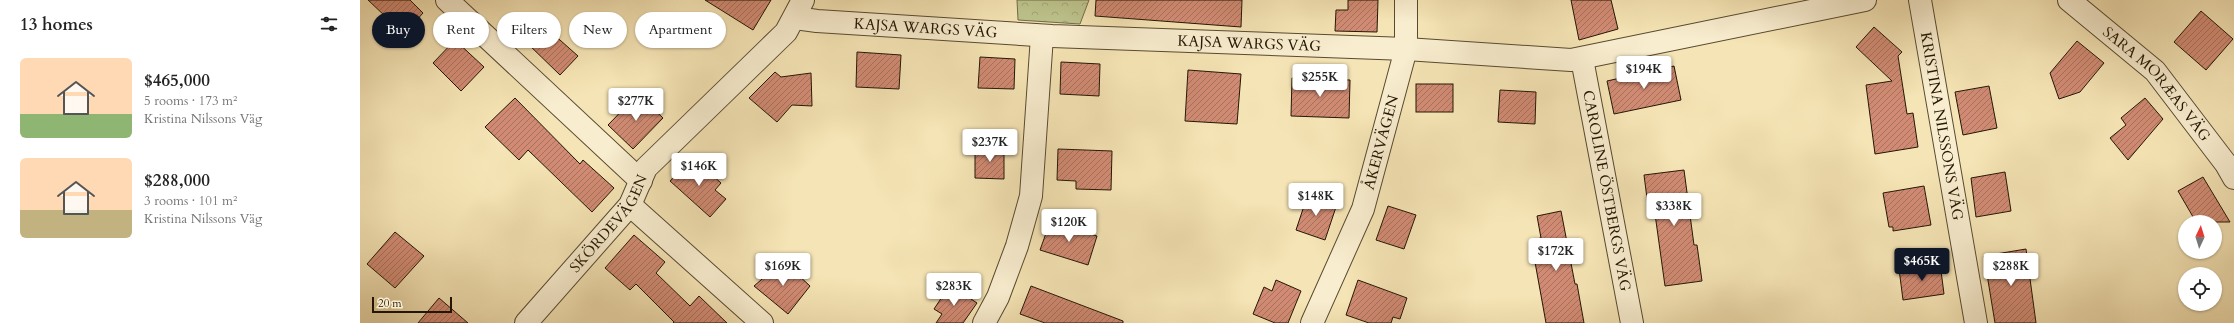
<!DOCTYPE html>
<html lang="en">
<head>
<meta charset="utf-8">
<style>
	:root { --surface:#fff; --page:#f2f2f2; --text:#222; --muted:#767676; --accent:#111827 }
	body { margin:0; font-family:Cardo,serif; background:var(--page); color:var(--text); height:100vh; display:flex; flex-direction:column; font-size:15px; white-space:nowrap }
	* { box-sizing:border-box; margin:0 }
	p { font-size:13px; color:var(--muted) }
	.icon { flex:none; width:22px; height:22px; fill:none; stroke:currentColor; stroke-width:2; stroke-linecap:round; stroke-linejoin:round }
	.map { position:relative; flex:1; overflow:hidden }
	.drawer { display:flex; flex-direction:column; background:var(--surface); width:360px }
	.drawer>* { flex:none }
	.top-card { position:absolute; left:12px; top:12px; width:380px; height:36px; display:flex; gap:8px }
	.needle { width:26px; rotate:4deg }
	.fabs { position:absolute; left:1818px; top:215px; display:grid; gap:8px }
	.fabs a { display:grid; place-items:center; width:44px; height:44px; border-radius:50%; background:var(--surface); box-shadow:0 1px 3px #0004; font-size:20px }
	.scale { position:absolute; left:12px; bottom:10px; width:80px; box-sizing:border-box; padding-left:4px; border:2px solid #231603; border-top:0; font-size:11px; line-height:14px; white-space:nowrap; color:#231603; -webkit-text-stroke:3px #f8edcf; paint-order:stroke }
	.price { position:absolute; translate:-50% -34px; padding:0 9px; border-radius:4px; background:#fff; color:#222; font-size:13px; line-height:26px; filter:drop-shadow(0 1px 2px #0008) }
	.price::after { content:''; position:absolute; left:50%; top:24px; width:12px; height:9px; margin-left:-6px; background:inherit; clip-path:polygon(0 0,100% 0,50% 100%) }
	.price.current { background:var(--accent); color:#fff }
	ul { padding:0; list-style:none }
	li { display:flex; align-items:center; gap:12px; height:100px; padding:0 20px }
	li span { display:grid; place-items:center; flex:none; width:112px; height:80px; border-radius:6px; color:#555 }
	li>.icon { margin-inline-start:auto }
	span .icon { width:48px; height:48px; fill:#fffc; stroke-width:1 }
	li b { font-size:17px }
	h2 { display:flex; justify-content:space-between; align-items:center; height:48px; padding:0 20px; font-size:17px }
	.pill { padding:0 14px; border-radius:18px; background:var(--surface); box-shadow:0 1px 3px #0004; font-size:14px; line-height:36px }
	.pill.current { background:var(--accent); color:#fff }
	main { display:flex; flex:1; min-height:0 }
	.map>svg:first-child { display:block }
	.forest { fill:url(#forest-crowns); stroke:#706d48 }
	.building { fill:url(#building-hatch); stroke:#231603 }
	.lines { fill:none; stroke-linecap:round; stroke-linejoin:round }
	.street-casing { stroke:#584a30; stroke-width:24 }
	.street { stroke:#f8edcf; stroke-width:22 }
	.labels { text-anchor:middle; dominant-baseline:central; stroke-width:3; stroke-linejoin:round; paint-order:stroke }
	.street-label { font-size:15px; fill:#231603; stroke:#f8edcf }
</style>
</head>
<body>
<main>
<section class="drawer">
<h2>13 homes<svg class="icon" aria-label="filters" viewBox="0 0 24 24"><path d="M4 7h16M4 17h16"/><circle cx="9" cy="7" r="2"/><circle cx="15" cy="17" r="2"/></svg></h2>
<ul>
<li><span style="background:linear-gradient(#ffd9b3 70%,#8fb573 0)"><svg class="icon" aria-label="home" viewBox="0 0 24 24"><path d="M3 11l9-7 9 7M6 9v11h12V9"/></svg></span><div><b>$465,000</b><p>5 rooms · 173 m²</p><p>Kristina Nilssons Väg</p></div></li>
<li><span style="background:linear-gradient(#ffd9b3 65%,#c2b280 0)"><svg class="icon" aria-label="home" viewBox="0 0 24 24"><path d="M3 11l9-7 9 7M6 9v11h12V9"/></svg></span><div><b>$288,000</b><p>3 rooms · 101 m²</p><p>Kristina Nilssons Väg</p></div></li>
</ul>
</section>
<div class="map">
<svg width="1874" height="323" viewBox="0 0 1874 323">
	<defs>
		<pattern id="forest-crowns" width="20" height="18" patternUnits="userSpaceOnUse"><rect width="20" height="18" fill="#bdc48d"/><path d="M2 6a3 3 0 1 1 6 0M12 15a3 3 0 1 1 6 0" fill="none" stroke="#a2a878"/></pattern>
		<pattern id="building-hatch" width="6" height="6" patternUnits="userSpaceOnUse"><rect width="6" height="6" fill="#d18b74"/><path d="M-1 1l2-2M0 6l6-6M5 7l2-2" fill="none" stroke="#a9715d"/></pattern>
	</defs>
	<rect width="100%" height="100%" fill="#f5e4b5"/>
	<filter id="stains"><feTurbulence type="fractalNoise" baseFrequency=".005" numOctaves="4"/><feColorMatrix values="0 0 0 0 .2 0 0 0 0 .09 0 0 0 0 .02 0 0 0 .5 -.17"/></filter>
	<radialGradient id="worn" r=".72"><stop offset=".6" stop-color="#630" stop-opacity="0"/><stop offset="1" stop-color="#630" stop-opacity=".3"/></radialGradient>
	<path class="forest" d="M657 0H729L720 24 658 20Z"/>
	<g class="building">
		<path d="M8 0H50L63 13 44 34Z"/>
		<path d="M345 0H411L393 30Z"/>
		<path d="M736 0H882L881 27 735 16Z"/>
		<path d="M988 0H1018L1017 32 975 31 976 10H988Z"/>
		<path d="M1211 0H1251L1258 29 1219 40Z"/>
		<path d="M1841 11 1873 39 1846 70 1814 42Z"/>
		<path d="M183 25 218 56 200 75 166 42Z"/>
		<path d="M1514 27 1542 52 1538 56 1547 114 1553 113 1558 147 1515 154 1506 85 1532 81 1496 47Z"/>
		<path d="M95 40 124 67 101 91 73 63Z"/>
		<path d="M1717 41 1744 63 1720 92 1699 99 1690 73Z"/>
		<path d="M497 52 541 55 539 89 496 87Z"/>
		<path d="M620 57 655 59 654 89 618 88Z"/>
		<path d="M701 62 740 64 739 96 700 94Z"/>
		<path d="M1314 66 1321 100 1254 114 1247 81Z"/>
		<path d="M828 70 881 74 877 124 825 121Z"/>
		<path d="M415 72 421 77 451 73 452 106 432 105 417 122 389 98Z"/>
		<path d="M932 78 990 80 989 118 931 116Z"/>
		<rect x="1056" y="84" width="37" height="28"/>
		<path d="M1629 86 1637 128 1603 135 1595 92Z"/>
		<path d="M1140 90 1176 92 1175 124 1138 122Z"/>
		<path d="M278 94 303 118 273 149 248 125Z"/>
		<path d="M155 98 220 164 223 160 254 188 232 212 168 150 159 160 125 127Z"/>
		<path d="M1785 98 1803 119 1768 160 1750 138 1766 125 1761 118Z"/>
		<path d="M615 147H644V179L615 178Z"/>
		<path d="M698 149 752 151 751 190 716 189V181L697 180Z"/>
		<path d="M332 157 361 183 355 190 366 199 350 217 310 181Z"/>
		<path d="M1324 170 1334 245H1337L1342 281 1305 286 1295 214H1289L1284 175Z"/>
		<path d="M1645 172 1651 211 1616 217 1611 178Z"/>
		<path d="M1843 177 1870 222H1836L1818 191Z"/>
		<path d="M1564 186 1571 225 1533 231V227H1529L1523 193Z"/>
		<path d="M948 194 977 204 965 240 936 230Z"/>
		<path d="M1028 206 1056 215 1044 249 1016 240Z"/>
		<path d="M1201 211 1215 284H1217L1224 323H1186L1171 240 1181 238 1177 216Z"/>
		<path d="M690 222 737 236 728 265 680 250Z"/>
		<path d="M35 232 64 256 35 288 7 264Z"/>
		<path d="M274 235 305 262 296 273 330 306 339 296 367 323H313L314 322 276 284 270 290 245 268Z"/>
		<path d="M1666 249 1676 323H1635L1624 256Z"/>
		<path d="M423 261 450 286 428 314 394 286Z"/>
		<path d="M1580 263 1584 294 1543 300 1539 269Z"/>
		<path d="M916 280 941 291 928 323H915L893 314 904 287 912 291Z"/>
		<path d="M998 280 1047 298 1040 319 1033 317 1031 323H1009L986 315Z"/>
		<path d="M590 285 617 303 603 323H576L582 314 574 309Z"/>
		<path d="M671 286 763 321V323H685L660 314Z"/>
		<path d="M79 298 108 323H58Z"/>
	</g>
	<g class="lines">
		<defs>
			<g id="street">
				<path d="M87 0 281 181"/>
				<path id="s1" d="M1560 0 1616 323"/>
				<path id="s2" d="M1709 0 1795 71 1866 164 1874 178"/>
				<path id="s3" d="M435 18 457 21 692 36 1046 49 1211 60 1505 0"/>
				<path id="s4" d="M1222 59 1272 323"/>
				<path d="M270 205 402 323"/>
				<path id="s5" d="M166 323 270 205 286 168 426 32 443 0"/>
				<path d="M624 323 638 297 657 246 671 196 682 36"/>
				<path id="s6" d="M952 323 1003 209 1046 49V0"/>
			</g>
		</defs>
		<use href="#street" class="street-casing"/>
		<use href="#street" class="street"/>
	</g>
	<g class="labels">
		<g class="street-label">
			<text stroke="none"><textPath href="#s3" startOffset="131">KAJSA WARGS VÄG</textPath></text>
			<text stroke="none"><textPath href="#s3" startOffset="455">KAJSA WARGS VÄG</textPath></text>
			<text stroke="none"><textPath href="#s2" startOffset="122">SARA MORÆAS VÄG</textPath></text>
			<text stroke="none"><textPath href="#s1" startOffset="128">KRISTINA NILSSONS VÄG</textPath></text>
			<text stroke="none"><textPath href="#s6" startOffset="194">ÅKERVÄGEN</textPath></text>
			<text stroke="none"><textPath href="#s4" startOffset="134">CAROLINE ÖSTBERGS VÄG</textPath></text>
			<text stroke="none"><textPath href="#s5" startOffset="130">SKÖRDEVÄGEN</textPath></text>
		</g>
	</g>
	<rect width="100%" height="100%" filter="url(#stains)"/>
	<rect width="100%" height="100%" fill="url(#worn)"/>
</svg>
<div class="fabs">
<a><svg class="needle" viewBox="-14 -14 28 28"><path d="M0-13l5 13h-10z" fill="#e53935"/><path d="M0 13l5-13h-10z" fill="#767676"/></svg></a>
<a><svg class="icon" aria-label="locate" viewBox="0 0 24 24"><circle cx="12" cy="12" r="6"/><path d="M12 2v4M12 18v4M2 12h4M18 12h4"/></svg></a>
</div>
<div class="scale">20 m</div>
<b class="price" style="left:1284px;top:90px">$194K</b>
<b class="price" style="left:960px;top:98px">$255K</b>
<b class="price" style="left:276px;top:122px">$277K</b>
<b class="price" style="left:630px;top:163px">$237K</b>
<b class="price" style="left:339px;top:187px">$146K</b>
<b class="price" style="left:956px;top:217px">$148K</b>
<b class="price" style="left:1314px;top:227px">$338K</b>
<b class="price" style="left:709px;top:243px">$120K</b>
<b class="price" style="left:1196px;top:272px">$172K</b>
<b class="price current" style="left:1562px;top:282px">$465K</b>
<b class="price" style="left:423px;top:287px">$169K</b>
<b class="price" style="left:1651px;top:287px">$288K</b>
<b class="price" style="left:594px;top:307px">$283K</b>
<div class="top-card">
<a class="pill current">Buy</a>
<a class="pill">Rent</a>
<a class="pill">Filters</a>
<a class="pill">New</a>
<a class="pill">Apartment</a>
</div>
</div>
</main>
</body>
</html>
